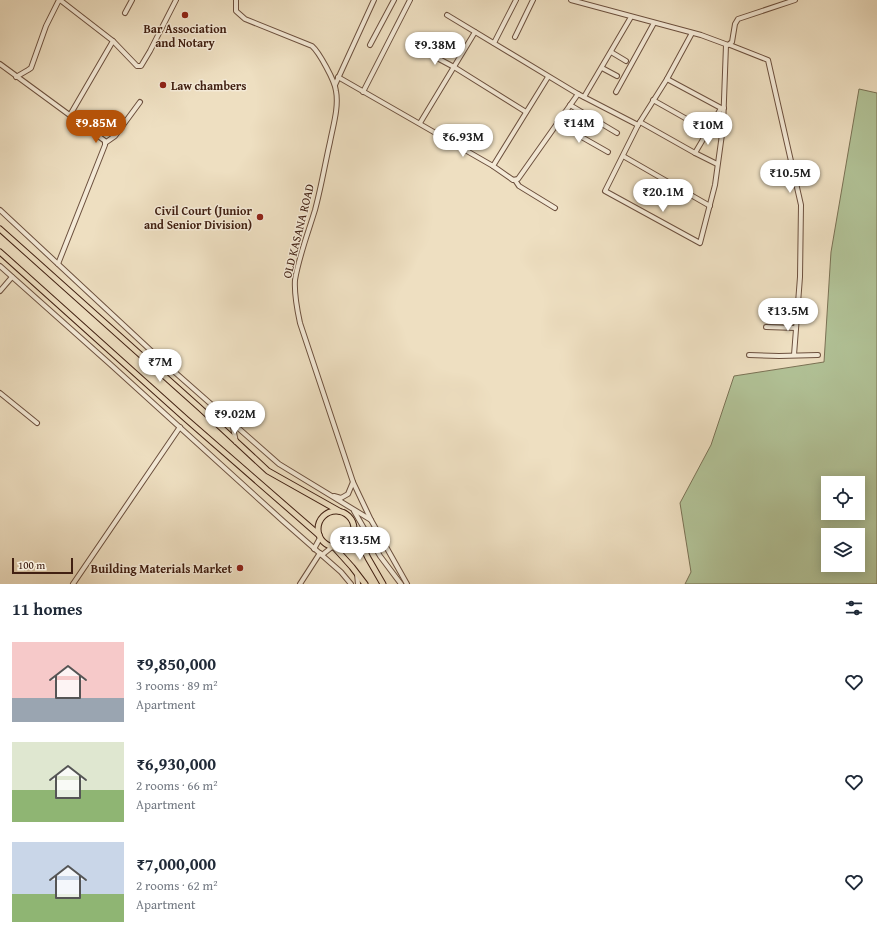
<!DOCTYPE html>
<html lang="en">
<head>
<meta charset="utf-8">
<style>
	:root { --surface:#fff; --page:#f2f2f3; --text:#1f2937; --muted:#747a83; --accent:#b45309 }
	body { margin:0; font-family:"Gentium Book Plus",serif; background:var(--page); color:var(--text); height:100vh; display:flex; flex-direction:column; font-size:15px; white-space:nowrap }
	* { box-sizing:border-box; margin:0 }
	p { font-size:13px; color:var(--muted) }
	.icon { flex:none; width:22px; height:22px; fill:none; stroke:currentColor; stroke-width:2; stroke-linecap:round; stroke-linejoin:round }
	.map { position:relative; height:584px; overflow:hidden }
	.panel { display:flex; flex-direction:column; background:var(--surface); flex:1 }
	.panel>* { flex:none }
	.controls { position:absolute; left:821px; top:476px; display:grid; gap:8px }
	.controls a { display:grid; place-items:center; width:44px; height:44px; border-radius:0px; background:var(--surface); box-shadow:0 2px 10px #0003; font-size:20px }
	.scale { position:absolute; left:12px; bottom:10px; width:61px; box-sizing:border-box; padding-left:4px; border:2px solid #412012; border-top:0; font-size:11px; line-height:14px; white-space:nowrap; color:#412012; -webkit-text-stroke:3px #f4ead7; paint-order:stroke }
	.price { position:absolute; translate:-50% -34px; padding:0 9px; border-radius:14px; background:#fff; color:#222; font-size:13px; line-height:26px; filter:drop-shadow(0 1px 2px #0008) }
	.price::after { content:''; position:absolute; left:50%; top:24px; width:12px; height:9px; margin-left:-6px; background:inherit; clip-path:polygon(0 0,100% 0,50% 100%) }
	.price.active { background:var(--accent); color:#fff }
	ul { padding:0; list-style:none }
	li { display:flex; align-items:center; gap:12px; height:100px; padding:0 12px }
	li span { display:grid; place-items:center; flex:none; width:112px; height:80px; border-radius:0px; color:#555 }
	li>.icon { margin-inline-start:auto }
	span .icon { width:48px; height:48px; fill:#fffc; stroke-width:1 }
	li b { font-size:17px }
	h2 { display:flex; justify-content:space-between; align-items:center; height:48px; padding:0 12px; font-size:17px }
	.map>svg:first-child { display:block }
	.green { fill:#b2c398; stroke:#7a7255; fill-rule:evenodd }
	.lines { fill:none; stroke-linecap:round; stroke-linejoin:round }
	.minor-casing { stroke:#6c503e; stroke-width:6 }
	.major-casing { stroke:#412012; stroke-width:7 }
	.minor { stroke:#f4ead7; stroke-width:4 }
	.major { stroke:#eedfc1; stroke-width:5 }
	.poi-dot { fill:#8f2418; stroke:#f4ead7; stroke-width:1.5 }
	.labels { text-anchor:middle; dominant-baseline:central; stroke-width:3; stroke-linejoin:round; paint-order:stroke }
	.poi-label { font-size:12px; font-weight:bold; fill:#412012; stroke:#f4ead7; text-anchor:end }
	.street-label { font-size:12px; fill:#412012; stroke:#f4ead7 }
</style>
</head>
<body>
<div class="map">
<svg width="877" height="584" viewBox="0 0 877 584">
	<rect width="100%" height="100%" fill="#eedfc1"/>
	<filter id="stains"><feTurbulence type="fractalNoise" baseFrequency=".005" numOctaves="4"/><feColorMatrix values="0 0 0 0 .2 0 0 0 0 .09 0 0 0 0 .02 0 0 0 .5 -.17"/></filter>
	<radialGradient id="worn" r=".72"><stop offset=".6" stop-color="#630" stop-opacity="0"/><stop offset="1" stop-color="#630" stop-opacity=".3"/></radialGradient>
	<path class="green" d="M859 89 877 93V584H685L691 572 680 503 711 445 734 376 824 362 831 252ZM828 483H858V513H828ZM828 535H858V565H828Z"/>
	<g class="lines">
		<defs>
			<g id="minor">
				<path d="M60 0 113 41 70 115"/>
				<path d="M236 0V11L245 19 312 46C319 52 335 81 336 91 339 107 333 126 330 142 325 164 321 188 315 210 308 233 299 256 295 280 294 294 297 309 300 323L353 482 371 520 407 584"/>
				<path d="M571 0 701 35 728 45 732 42 735 24 738 19 795 0"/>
				<path d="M125 13 132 0"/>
				<path d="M447 15 578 94 638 125"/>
				<path d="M692 33 667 79 638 125 605 191 700 243 715 185 723 127 726 45"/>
				<path d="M515 37 533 0"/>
				<path d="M113 41 137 66H141L150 51 176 0"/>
				<path d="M494 43 516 0"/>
				<path d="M370 45 394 0"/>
				<path d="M730 45 768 60 801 205 800 277 794 355"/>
				<path d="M424 51 454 67 526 112"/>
				<path d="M611 52 626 61"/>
				<path d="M0 64 105 141V145L58 264"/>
				<path d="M602 68 617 76"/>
				<path d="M16 77 28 70 31 68 46 26 59 0"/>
				<path d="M338 77 493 166 548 77"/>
				<path d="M667 79 721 108"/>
				<path d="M335 85 374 0"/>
				<path d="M363 92 410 0"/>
				<path d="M616 92 654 23"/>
				<path d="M584 97 631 17"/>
				<path d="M653 100 708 131 720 110 724 108"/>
				<path d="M570 105 617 133"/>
				<path d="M640 122 695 153 717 164"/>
				<path d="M420 123 475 32"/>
				<path d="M557 123 608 152"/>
				<path d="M105 143 115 136 140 102"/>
				<path d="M695 153 708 131"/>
				<path d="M623 156 710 206"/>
				<path d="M493 166 513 180 518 179 578 94"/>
				<path d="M515 180 519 186 555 208"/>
				<path d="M0 210 161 360 279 464 371 520"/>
				<path d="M0 266 110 364 283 521 341 572 351 584"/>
				<path d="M0 291 12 277"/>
				<path d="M766 327 796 328"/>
				<path d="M749 355 779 356 818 355"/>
				<path d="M0 393 37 423"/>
				<path d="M232 423 236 442"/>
				<path d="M334 496 341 498 348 494 353 482"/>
				<path d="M354 511 380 556 401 584"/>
				<path d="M314 549 320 538"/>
				<path d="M322 555 332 547"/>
				<path d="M357 574 358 584"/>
				<path d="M73 584 180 427"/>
				<path d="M300 584 320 553"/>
			</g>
			<g id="major">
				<path d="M0 229 200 408 268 471 339 511"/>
				<path d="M0 252 186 419 319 535"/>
				<circle cx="336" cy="529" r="18"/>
				<path d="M354 529 368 558 383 584"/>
				<path d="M334 547 352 567 365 584"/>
			</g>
		</defs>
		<use href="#minor" class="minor-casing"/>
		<use href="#major" class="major-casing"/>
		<use href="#minor" class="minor"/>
		<use href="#major" class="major"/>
	</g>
	<g class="poi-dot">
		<circle cx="185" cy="15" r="4"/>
		<circle cx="163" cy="85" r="4"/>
		<circle cx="260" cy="217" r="4"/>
		<circle cx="240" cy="568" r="4"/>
	</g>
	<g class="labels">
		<g class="poi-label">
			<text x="185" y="28" text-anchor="middle">Bar Association<tspan x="185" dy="14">and Notary</tspan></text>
			<text x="171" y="85" text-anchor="start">Law chambers</text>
			<text x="252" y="210">Civil Court (Junior<tspan x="252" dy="14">and Senior Division)</tspan></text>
			<text x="232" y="568">Building Materials Market</text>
		</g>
		<g class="street-label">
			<text transform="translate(298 231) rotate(-76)">OLD KASANA ROAD</text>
		</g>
	</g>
	<rect width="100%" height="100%" filter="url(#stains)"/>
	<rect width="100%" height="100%" fill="url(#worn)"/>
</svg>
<div class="controls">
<a><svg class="icon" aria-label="locate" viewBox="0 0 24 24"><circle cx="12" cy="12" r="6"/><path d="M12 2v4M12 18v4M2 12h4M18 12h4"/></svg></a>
<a><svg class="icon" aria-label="layers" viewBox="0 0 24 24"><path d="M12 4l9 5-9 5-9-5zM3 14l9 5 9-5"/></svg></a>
</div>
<div class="scale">100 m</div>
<b class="price" style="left:435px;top:66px">₹9.38M</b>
<b class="price active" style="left:96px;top:144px">₹9.85M</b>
<b class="price" style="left:579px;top:144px">₹14M</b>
<b class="price" style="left:708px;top:146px">₹10M</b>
<b class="price" style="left:463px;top:158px">₹6.93M</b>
<b class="price" style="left:790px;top:194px">₹10.5M</b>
<b class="price" style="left:663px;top:213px">₹20.1M</b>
<b class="price" style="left:788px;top:332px">₹13.5M</b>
<b class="price" style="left:160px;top:383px">₹7M</b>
<b class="price" style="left:235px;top:435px">₹9.02M</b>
<b class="price" style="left:360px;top:561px">₹13.5M</b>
</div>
<section class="panel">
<h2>11 homes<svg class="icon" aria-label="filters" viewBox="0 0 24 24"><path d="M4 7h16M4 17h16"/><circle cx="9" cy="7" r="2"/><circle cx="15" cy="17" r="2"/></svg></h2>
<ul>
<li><span style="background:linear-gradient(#f6c9c9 70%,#9aa5b1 0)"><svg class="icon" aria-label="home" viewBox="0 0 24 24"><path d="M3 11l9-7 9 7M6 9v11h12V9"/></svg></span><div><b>₹9,850,000</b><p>3 rooms · 89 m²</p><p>Apartment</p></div><svg class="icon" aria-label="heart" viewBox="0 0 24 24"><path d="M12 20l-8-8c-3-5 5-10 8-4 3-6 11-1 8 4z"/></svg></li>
<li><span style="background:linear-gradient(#dfe7d0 60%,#8fb573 0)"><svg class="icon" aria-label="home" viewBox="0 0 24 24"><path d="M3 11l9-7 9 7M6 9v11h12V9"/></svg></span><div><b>₹6,930,000</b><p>2 rooms · 66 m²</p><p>Apartment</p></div><svg class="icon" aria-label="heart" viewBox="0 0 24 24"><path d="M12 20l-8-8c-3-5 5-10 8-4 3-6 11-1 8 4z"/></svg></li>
<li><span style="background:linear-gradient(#c9d6e8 65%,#8fb573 0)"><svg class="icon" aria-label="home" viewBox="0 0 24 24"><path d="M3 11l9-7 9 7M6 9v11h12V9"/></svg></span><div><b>₹7,000,000</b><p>2 rooms · 62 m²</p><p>Apartment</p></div><svg class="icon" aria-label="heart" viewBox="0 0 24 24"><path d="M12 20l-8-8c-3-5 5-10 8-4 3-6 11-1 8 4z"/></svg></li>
</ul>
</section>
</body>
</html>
